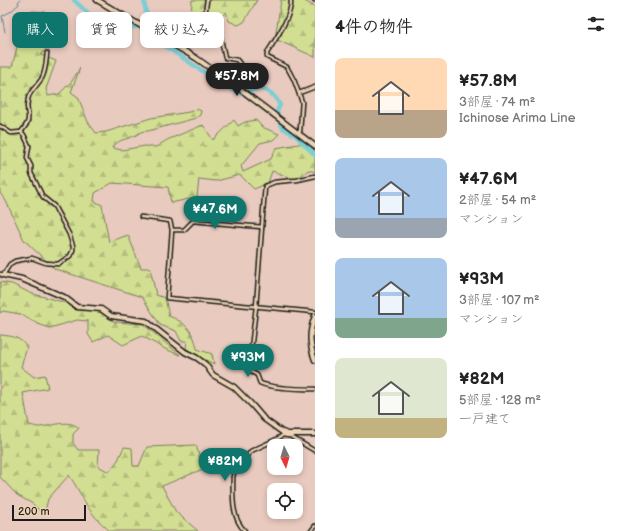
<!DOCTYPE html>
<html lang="ja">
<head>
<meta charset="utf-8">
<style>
	:root { --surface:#fff; --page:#f2f2f2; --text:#222; --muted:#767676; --accent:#0f766e }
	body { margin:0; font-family:"Balsamiq Sans","Klee One",sans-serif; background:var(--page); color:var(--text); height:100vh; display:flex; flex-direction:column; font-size:15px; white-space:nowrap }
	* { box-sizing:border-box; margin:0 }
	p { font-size:13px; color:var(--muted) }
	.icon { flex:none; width:22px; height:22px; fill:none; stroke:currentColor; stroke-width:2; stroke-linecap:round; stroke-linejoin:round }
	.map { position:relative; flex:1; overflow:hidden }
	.drawer { display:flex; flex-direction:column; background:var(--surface); width:312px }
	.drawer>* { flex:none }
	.top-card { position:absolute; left:12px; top:12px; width:243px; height:36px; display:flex; gap:8px }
	.needle { width:26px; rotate:175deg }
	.tools { position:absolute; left:267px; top:439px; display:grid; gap:8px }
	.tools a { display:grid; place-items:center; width:36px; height:36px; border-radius:8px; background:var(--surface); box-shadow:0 2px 6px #0003; font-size:20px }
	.scale { position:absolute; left:12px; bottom:10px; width:74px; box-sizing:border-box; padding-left:4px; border:2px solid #1c1c1c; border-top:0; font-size:11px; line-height:14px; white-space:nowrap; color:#1c1c1c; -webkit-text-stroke:3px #ecd3b4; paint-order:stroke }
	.price { position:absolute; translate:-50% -34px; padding:0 9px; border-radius:14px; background:var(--accent); color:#fff; font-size:13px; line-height:26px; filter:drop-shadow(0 1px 2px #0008) }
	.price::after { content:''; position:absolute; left:50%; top:24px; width:12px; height:9px; margin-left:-6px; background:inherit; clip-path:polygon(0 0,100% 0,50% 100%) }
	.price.on { background:#222; color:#fff }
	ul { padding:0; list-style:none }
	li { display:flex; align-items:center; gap:12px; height:100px; padding:0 20px }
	li span { display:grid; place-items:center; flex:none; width:112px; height:80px; border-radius:8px; color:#555 }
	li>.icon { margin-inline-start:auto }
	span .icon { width:48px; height:48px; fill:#fffc; stroke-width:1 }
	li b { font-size:17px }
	h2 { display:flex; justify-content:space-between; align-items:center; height:48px; padding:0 20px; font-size:17px }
	.chip { padding:0 14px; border-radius:8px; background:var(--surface); box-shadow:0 2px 6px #0003; font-size:14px; line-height:36px }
	.chip.on { background:var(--accent); color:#fff }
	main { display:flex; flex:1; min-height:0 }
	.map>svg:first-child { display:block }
	.forest { fill:url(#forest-firs); stroke:#777e57 }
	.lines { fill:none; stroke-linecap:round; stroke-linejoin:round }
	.stream { stroke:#56878a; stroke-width:1 }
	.river { stroke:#7dced4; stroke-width:4.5 }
	.street-casing { stroke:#1c1c1c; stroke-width:5.5 }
	.secondary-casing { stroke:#1c1c1c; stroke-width:7 }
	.street { stroke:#ecd3b4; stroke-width:2.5 }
	.secondary { stroke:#ecd3b4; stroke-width:4 }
</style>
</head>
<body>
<main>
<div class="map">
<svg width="315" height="531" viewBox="0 0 315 531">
	<defs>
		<pattern id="forest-firs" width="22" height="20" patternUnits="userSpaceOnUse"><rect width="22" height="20" fill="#d2df92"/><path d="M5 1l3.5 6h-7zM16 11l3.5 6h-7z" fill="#b4bf7d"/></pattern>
	</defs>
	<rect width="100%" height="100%" fill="#e9cabf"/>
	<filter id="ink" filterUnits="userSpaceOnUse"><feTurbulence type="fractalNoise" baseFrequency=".025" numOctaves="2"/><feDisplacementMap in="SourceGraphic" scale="8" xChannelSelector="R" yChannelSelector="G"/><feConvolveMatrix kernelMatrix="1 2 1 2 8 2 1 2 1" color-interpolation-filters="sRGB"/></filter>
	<g filter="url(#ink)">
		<g class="forest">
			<path d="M192 0H257L244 22 238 25 229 21 226 12 221 17 216 29H197L191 20Z"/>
			<path d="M281 0H303L315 7V57L275 39Z"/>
			<path d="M32 11 45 12 66 26 41 55 56 61 46 89 48 96 59 94 72 81 80 68 71 92 78 97 88 122 96 133 106 132 151 118 189 112 197 109 201 111 200 115 196 118 148 131C139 131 141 133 134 136 123 141 120 138 112 148L122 150 145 146 156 147 167 140 203 125 213 140 234 120 238 126 245 122 256 120 262 127 279 134 273 140 260 143 241 166 243 172 271 159 276 148 304 143 309 145 315 151V172L308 170 297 180 272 171 268 183 254 189 240 175 216 181 199 179 197 197 171 203 168 187 112 183 95 193 94 201 102 205 109 242 128 235 141 268H150L156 295 165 298 169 316C185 322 194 331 197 349L212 354 214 364 195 355 186 348 187 341H181L176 331 160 325 142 297 55 269 24 240 6 201 0 193V67H12L17 47Z"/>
			<path d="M0 282 12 284 30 293 99 312 115 322 143 324 180 355 165 349 142 336 123 345 108 335 93 342 88 334V321L77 320 50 328 38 324 20 314 3 311 0 313Z"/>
			<path d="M0 335C13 336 19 337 27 347L21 367 34 377 45 375 48 388 23 393 29 425C32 425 35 427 38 427 51 427 68 418 79 428L73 434V443L78 450H99L98 466 109 472 118 460 124 447 132 448 133 466H139L147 447 196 445 203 469 162 486 176 512 198 531H110C100 523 91 513 85 502 80 493 75 484 69 475L48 499 44 515 33 504 17 495 0 477Z"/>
		</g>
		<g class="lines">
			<path class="stream" d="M5 32 2 16 10 12 19 4 18 2 20 0"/>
			<g class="river">
				<path d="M74 0C81 7 92 18 101 22 109 27 134 29 143 25"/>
				<path d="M144 0 146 13C154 21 164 22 162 35"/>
				<path d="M149 29 162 35 165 46 225 86 243 94"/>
				<path d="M249 91C263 85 273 92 280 105L277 111 278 116"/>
				<path d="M280 122 283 128 295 135 315 155"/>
			</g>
			<defs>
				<g id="street">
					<path d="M207 0 203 29 220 35 225 58 237 60 240 64 230 82"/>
					<path d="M291 0C292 16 275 40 267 53V57L287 67 294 80 302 102 300 131 298 133"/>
					<path d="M314 0H315"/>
					<path d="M299 93 315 87"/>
					<path d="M0 126 11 133 21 132C35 115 24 116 28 99 29 92 38 85 42 78 46 70 46 62 47 53"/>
					<path d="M315 176 297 180 275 182 265 186 256 307 249 366 250 371 257 375 260 383C274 389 300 389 315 389"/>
					<path d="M141 217 170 221 172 230 167 298 315 312"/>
					<path d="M173 230H184L193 221 262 227"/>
					<path d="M0 274 3 275 10 264 15 261 32 258 46 263 58 264 70 256 73 250V246L69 234 54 206 43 197 31 173V166L27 158 29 146 24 135 21 132"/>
					<path d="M288 435 315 451"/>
					<path d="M245 531C231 518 233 495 233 477L234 473 251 451 277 439 283 435 288 436"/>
					<path d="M311 531 315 526"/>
				</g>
				<g id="secondary">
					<path d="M97 0 196 58 244 92 315 146"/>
					<path d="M3 275 22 279 64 297 77 307 101 309 111 316 146 321 185 352 197 358 205 364 213 375 234 387 252 405 264 419 282 432 288 434H315"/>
					<path d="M315 316C309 332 309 344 315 360"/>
				</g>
			</defs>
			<use href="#street" class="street-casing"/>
			<use href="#secondary" class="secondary-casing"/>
			<use href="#street" class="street"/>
			<use href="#secondary" class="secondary"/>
		</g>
	</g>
</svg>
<div class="tools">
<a><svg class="needle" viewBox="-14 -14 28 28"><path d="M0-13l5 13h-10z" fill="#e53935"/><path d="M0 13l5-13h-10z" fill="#767676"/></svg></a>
<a><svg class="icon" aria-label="locate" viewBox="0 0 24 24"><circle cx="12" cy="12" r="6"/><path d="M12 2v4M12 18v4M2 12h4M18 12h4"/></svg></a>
</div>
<div class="scale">200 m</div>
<b class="price on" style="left:237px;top:97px">¥57.8M</b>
<b class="price" style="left:215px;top:230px">¥47.6M</b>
<b class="price" style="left:248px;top:378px">¥93M</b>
<b class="price" style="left:225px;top:482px">¥82M</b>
<div class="top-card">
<a class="chip on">購入</a>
<a class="chip">賃貸</a>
<a class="chip">絞り込み</a>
</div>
</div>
<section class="drawer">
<h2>4件の物件<svg class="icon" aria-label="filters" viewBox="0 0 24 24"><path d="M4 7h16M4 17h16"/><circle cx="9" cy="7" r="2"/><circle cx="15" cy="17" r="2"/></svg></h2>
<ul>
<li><span style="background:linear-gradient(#ffd9b3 65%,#b9a48a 0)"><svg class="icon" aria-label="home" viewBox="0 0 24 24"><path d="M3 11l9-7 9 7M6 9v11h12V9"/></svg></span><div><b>¥57.8M</b><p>3部屋 · 74 m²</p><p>Ichinose Arima Line</p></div></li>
<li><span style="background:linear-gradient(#a9c7e8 75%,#9aa5b1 0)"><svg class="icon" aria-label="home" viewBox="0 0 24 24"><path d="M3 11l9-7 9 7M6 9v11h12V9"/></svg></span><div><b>¥47.6M</b><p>2部屋 · 54 m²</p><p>マンション</p></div></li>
<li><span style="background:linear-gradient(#a9c7e8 75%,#7fa58c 0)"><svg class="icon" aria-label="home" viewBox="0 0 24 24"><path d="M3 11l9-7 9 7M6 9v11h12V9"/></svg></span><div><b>¥93M</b><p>3部屋 · 107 m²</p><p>マンション</p></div></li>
<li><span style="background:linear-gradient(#dfe7d0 75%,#c2b280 0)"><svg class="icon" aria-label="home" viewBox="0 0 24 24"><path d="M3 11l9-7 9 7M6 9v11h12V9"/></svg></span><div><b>¥82M</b><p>5部屋 · 128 m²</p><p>一戸建て</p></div></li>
</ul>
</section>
</main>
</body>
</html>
